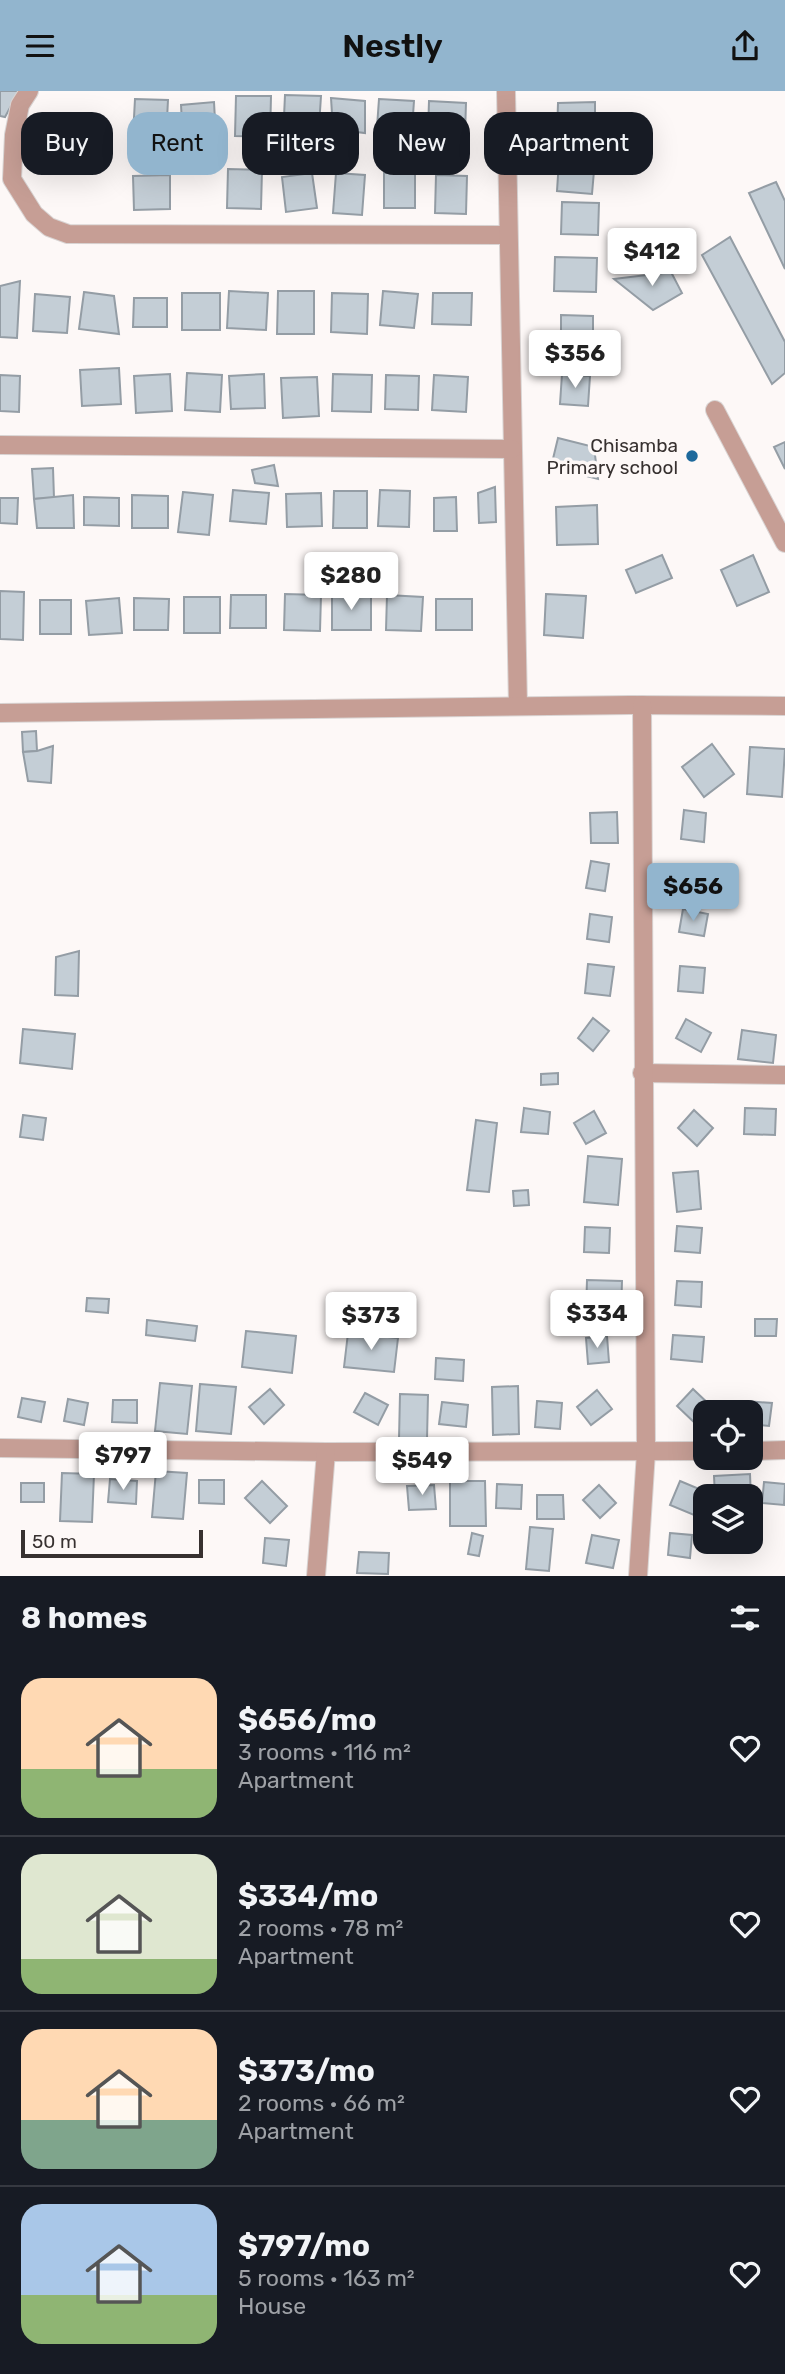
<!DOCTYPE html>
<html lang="en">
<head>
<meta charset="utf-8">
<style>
	:root { --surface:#171b24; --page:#20242c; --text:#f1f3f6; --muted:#9ea1a6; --line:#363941; --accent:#92b5ce }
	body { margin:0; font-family:Rubik,sans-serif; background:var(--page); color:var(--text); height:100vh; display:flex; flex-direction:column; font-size:26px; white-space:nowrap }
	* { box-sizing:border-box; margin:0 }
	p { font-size:23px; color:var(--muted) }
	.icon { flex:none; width:38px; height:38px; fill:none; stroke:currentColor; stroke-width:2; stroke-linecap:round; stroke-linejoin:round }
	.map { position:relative; height:1485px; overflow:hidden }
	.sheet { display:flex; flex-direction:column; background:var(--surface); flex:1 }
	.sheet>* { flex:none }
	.guide { position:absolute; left:21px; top:21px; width:744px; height:63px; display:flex; gap:14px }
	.buttons { position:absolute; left:693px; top:1309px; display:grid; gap:14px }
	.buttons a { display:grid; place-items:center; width:70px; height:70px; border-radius:14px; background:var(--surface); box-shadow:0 7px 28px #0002; font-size:35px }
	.scale { position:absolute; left:21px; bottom:18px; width:182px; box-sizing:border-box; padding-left:7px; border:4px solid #373130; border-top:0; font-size:19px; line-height:24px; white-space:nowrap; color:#373130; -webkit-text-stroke:5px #fdf8f7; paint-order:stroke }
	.price { position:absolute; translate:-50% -60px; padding:0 16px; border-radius:7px; background:#fff; color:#222; font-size:23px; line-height:46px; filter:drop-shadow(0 2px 4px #0008) }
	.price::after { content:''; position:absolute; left:50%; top:42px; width:21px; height:16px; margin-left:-10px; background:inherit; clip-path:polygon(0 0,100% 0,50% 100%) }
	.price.on { background:var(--accent); color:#111 }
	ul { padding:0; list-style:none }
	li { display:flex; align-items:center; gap:21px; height:175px; padding:0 21px }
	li+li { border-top:2px solid var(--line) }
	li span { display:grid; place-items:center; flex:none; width:196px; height:140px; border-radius:21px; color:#555 }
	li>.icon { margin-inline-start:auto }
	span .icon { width:84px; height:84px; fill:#fffc; stroke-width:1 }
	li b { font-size:30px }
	h2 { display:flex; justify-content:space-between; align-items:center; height:84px; padding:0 21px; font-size:30px }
	.tag { padding:0 24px; border-radius:21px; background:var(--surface); box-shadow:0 7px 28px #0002; font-size:24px; line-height:63px }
	.tag.on { background:var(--accent); color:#111 }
	header { display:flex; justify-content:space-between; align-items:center; height:91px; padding:0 21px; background:var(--accent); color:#111; font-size:32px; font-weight:600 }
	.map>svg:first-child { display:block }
	.building { fill:#c4ced6; stroke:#949da5; stroke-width:2 }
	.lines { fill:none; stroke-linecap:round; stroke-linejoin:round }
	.minor-casing { stroke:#d9d4d3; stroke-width:20 }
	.minor { stroke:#c69e95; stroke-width:18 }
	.poi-dot { fill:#1d699c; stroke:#fdf8f7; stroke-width:2.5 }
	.labels { text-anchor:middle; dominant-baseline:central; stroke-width:7; stroke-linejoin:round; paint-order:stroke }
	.poi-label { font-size:19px; fill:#373130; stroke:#fdf8f7; text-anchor:end }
</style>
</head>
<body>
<header><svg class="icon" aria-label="menu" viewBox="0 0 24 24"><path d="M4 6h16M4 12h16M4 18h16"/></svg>Nestly<svg class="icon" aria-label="share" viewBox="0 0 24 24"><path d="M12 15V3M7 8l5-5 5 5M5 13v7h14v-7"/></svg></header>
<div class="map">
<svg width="785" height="1485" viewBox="0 0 785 1485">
	<rect width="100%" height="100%" fill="#fdf8f7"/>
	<g class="building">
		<path d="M0 0H19L5 26 0 25Z"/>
		<path d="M285 4 321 5 318 50 283 48Z"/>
		<path d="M236 5H271L270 46 235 45Z"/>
		<path d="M331 7 365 10V42L333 38Z"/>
		<path d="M135 8 168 9 166 47 133 45Z"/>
		<path d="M379 8 414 10 412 38 377 36Z"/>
		<path d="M429 10 466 12 465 43 428 42Z"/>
		<path d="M214 11 216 48 183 50 181 14Z"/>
		<path d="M595 11V44H557L558 12Z"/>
		<path d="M560 54 596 57 592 103 557 100Z"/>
		<path d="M228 78 262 79 261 118 227 117Z"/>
		<path d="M312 82 317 117 286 121 282 86Z"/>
		<path d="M336 82 365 84 362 124 333 122Z"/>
		<rect x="384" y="82" width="31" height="35"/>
		<path d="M170 84V118L134 119 133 85Z"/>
		<path d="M436 84 467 85 466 123 435 122Z"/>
		<path d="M776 91 785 110V178L749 102Z"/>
		<path d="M562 111 599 112 598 144 561 143Z"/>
		<path d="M730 146 785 251V282L772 293 702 164Z"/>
		<path d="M555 166 597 167 596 201 554 200Z"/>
		<path d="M671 181 682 202 653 219 614 188Z"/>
		<path d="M20 190 17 247 0 246V195Z"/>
		<path d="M229 200 268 202 266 239 227 237Z"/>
		<path d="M278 200H314V243H277Z"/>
		<path d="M383 200 418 203 414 237 380 234Z"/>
		<path d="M84 201 114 205 119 243 79 238Z"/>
		<rect x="182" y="202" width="38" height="37"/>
		<path d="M332 202 368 203 367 243 331 241Z"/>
		<path d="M433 202H472L471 234 432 233Z"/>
		<path d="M35 203 70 206 67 242 33 240Z"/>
		<path d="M134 207H167V236H133Z"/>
		<path d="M561 224 593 225V253H561Z"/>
		<path d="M119 277 121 313 82 315 80 279Z"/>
		<path d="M187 282 222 284 220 321 185 319Z"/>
		<path d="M170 283 172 320 136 322 134 285Z"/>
		<path d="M264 283 265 317 231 318 229 285Z"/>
		<path d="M333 283 372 284 371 321 332 320Z"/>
		<path d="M562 283 590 285 588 315 560 313Z"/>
		<path d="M0 284 20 285 19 321 0 320Z"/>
		<path d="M386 284 419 285 418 319 385 318Z"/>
		<path d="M434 284 468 286 466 321 432 319Z"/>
		<path d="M317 286 319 325 283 327 281 287Z"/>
		<path d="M558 347 594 356 598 388 551 376Z"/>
		<path d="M785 351V378L774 356Z"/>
		<path d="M274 374 278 395 255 392 252 379Z"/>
		<path d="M53 377 54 407 34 408 32 378Z"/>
		<path d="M495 396 496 431 479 432 478 402Z"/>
		<path d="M233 399 269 402 266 433 230 430Z"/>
		<path d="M380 399 410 400 409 436 378 435Z"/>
		<path d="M334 400H367V437H333Z"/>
		<path d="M183 401 213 404 209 444 178 441Z"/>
		<path d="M321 402 322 435 287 436 286 403Z"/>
		<path d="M73 404 74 437H37L34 408Z"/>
		<path d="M132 404 168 405V437H132Z"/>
		<path d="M84 406 119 407V435L84 434Z"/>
		<path d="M456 406 457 440H434V407Z"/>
		<path d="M0 407H18L17 433 0 432Z"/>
		<path d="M597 414 598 453 557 454 556 416Z"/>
		<path d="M662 464 672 487 636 502 626 479Z"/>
		<path d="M753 464 769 501 737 515 721 479Z"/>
		<path d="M0 500 24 501 23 549 0 548Z"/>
		<path d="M285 503 321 504 320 540 284 539Z"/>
		<path d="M332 503 371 504V539H332Z"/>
		<path d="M546 503 586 505 583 547 544 544Z"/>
		<path d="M231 504H266V537H230Z"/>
		<path d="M387 504 423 506 421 540 386 539Z"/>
		<rect x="184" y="506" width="36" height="36"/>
		<path d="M119 507 122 542 89 544 86 510Z"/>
		<path d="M134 507 169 508 168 539H134Z"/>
		<rect x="436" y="508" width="36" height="31"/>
		<rect x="40" y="509" width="31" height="34"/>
		<path d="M36 640 37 660 23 661 22 641Z"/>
		<path d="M712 653 734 683 704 706 682 676Z"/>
		<path d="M53 655 51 692 28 690 23 661 37 660Z"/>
		<path d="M750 656 785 658 782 706 747 703Z"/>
		<path d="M684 719 706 722 704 751 681 748Z"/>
		<path d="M617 721 618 752H591L590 722Z"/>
		<path d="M591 770 609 773 605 800 586 797Z"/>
		<path d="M683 774 708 777 705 803 680 800Z"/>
		<path d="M683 818 708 823 704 845 679 841Z"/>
		<path d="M590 823 612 826 609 851 587 848Z"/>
		<path d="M79 860 78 905 55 904 56 866Z"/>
		<path d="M588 873 614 876 610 905 585 902Z"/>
		<path d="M680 875 705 877 703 902 678 900Z"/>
		<path d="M593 927 609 940 593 960 578 947Z"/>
		<path d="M686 928 711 942 701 961 676 947Z"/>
		<path d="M23 938 75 943 72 978 20 972Z"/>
		<path d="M742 939 776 944 773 972 738 968Z"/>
		<path d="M558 982V993L541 994V983Z"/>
		<path d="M524 1017 550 1021 548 1043 521 1041Z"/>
		<path d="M745 1017 776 1018 775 1044 744 1043Z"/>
		<path d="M694 1019 713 1037 697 1055 678 1037Z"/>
		<path d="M594 1020 606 1042 586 1053 574 1032Z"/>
		<path d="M23 1024 46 1027 43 1049 20 1046Z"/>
		<path d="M476 1029 497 1032 489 1101 467 1099Z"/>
		<path d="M588 1065 622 1068 618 1114 584 1111Z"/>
		<path d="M698 1080 701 1118 677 1121 673 1082Z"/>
		<path d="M528 1099 529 1114 514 1115 513 1100Z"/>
		<path d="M677 1135 702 1137 700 1162 675 1160Z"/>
		<path d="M585 1136 610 1137 609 1162 584 1161Z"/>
		<path d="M587 1189 622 1190 621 1223 586 1222Z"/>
		<path d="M677 1190 702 1191 701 1216 675 1214Z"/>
		<path d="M87 1207 109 1208 108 1222 86 1220Z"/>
		<path d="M755 1228H777L776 1245H755Z"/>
		<path d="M147 1229 197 1235 195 1250 146 1244Z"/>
		<path d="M246 1240 296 1245 292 1282 242 1276Z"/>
		<path d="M348 1242 398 1247 394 1281 344 1276Z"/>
		<path d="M673 1244 704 1246 702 1271 671 1268Z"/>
		<path d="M607 1245 609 1271 588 1273 586 1247Z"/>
		<path d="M436 1267 464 1269 463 1290 435 1288Z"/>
		<path d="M160 1292 192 1295 187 1343 155 1340Z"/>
		<path d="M200 1293 236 1296 231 1343 196 1340Z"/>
		<path d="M518 1295 519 1343 493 1344 492 1296Z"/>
		<path d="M270 1298 284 1314 264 1333 249 1316Z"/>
		<path d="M693 1298 714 1318 710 1321H705V1326L697 1334 677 1315Z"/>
		<path d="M597 1299 612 1318 591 1334 577 1316Z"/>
		<path d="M365 1302 388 1314 378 1334 354 1321Z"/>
		<path d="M400 1303 428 1304 427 1348H399Z"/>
		<path d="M22 1307 45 1311 41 1331 18 1326Z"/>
		<path d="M68 1308 88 1312 84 1334 64 1330Z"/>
		<path d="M113 1309H137V1332L112 1331Z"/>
		<path d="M537 1310 562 1312 560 1338 535 1336Z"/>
		<path d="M746 1310 772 1312 769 1335 751 1333V1321H745Z"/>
		<path d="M442 1311 468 1314 466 1336 439 1333Z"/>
		<path d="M156 1380 187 1382 183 1428 152 1426Z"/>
		<path d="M62 1382 94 1383 92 1431 60 1430Z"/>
		<path d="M750 1383 752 1433H751V1405H715L714 1385Z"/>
		<path d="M110 1388 137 1390 136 1413 108 1411Z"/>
		<path d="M199 1389H224V1413L199 1412Z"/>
		<path d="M262 1390 287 1415 270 1432 245 1407Z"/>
		<path d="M450 1390H485L486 1435H450Z"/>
		<path d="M680 1390 704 1400 694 1424 670 1414Z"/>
		<path d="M764 1391 785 1393 784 1414 762 1412Z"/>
		<rect x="21" y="1392" width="23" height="19"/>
		<path d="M497 1393 522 1394 521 1418 496 1417Z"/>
		<path d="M434 1394 436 1418 409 1419 407 1395Z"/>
		<path d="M599 1394 616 1412 600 1427 583 1409Z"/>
		<path d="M537 1404H563L564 1428H537Z"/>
		<path d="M530 1436 553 1438 549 1480 526 1478Z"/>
		<path d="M472 1442 483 1445 479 1465 468 1463Z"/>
		<path d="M670 1442 692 1444 690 1467 668 1464Z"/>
		<path d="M592 1444 619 1449 613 1477 586 1472Z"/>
		<path d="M265 1447 289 1449 286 1475 263 1472Z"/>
		<path d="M359 1461 389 1462 388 1483 357 1482Z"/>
	</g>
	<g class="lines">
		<defs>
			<g id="minor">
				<path d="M29 0 20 14 14 44 12 88 34 123 49 136 68 143 507 144"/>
				<path d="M506 0 518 615"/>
				<path d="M715 319 785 452"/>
				<path d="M0 354 512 358"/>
				<path d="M0 622 630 614 785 615"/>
				<path d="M642 982 785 984"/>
				<path d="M0 1357 326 1361 705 1360"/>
				<path d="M751 1360 785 1359"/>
				<path d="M316 1485 326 1361"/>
				<path d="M638 1485 646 1361 642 614"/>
			</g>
		</defs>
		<use href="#minor" class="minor-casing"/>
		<use href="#minor" class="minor"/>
	</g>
	<circle class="poi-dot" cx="692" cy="365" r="7"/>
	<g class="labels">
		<g class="poi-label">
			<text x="678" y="354">Chisamba<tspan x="678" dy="22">Primary school</tspan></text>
		</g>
	</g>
</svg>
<div class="buttons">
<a><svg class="icon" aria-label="locate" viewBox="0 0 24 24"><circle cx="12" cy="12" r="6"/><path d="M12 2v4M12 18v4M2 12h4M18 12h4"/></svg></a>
<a><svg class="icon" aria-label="layers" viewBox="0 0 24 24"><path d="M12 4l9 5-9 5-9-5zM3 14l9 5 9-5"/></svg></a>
</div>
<div class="scale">50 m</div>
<b class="price" style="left:652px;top:197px">$412</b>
<b class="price" style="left:575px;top:299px">$356</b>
<b class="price" style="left:351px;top:521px">$280</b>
<b class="price on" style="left:693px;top:832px">$656</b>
<b class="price" style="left:597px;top:1259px">$334</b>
<b class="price" style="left:371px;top:1261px">$373</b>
<b class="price" style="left:123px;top:1401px">$797</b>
<b class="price" style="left:422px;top:1406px">$549</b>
<div class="guide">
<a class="tag">Buy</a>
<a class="tag on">Rent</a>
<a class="tag">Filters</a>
<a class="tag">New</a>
<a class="tag">Apartment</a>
</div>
</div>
<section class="sheet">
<h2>8 homes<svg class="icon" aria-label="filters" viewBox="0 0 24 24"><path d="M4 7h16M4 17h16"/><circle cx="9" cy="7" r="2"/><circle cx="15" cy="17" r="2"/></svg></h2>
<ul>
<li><span style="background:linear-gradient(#ffd9b3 65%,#8fb573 0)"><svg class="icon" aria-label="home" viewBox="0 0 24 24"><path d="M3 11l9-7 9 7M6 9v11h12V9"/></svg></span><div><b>$656/mo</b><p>3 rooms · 116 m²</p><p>Apartment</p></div><svg class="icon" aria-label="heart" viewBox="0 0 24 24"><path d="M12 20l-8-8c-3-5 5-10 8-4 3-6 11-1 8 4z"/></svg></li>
<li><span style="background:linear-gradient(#dfe7d0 75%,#8fb573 0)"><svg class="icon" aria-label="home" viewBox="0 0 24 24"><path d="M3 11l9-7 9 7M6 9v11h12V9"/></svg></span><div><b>$334/mo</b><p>2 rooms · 78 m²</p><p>Apartment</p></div><svg class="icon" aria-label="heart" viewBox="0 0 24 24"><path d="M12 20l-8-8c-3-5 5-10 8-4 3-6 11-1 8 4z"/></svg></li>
<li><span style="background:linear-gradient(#ffd9b3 65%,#7fa58c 0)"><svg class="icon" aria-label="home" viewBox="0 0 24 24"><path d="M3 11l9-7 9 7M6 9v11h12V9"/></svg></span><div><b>$373/mo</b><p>2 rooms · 66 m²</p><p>Apartment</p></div><svg class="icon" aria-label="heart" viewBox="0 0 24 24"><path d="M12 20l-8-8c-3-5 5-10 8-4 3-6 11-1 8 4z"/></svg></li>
<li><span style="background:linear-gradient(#a9c7e8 65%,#8fb573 0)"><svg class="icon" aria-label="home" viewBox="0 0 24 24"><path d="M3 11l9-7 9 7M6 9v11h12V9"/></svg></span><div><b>$797/mo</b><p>5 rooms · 163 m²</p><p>House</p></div><svg class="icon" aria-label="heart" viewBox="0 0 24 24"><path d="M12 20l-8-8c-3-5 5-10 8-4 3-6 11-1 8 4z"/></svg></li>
</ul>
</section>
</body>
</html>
